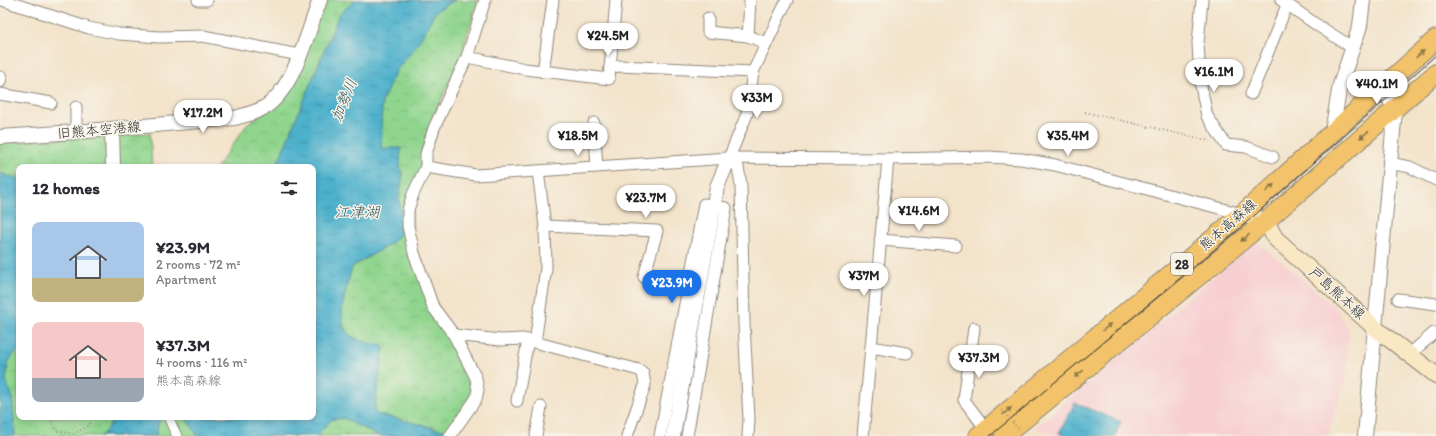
<!DOCTYPE html>
<html lang="en">
<head>
<meta charset="utf-8">
<style>
	:root { --surface:#fff; --page:#f7f7f7; --text:#2b2b33; --muted:#7c7c81; --accent:#1a73e8 }
	body { margin:0; font-family:Itim,"Klee One",sans-serif; background:var(--page); color:var(--text); height:100vh; display:flex; flex-direction:column; font-size:15px; white-space:nowrap }
	* { box-sizing:border-box; margin:0 }
	p { font-size:13px; color:var(--muted) }
	.icon { flex:none; width:22px; height:22px; fill:none; stroke:currentColor; stroke-width:2; stroke-linecap:round; stroke-linejoin:round }
	.map { position:relative; flex:1; overflow:hidden }
	.details { position:absolute; left:16px; top:164px; width:300px; height:256px; display:flex; flex-direction:column; background:var(--surface); border-radius:8px; box-shadow:0 2px 6px #0003 }
	.details>* { flex:none }
	.price { position:absolute; translate:-50% -34px; padding:0 9px; border-radius:14px; background:#fff; color:#222; font-size:13px; line-height:26px; filter:drop-shadow(0 1px 2px #0008) }
	.price::after { content:''; position:absolute; left:50%; top:24px; width:12px; height:9px; margin-left:-6px; background:inherit; clip-path:polygon(0 0,100% 0,50% 100%) }
	.price.on { background:var(--accent); color:#fff }
	ul { padding:0; list-style:none }
	li { display:flex; align-items:center; gap:12px; height:100px; padding:0 16px }
	li span { display:grid; place-items:center; flex:none; width:112px; height:80px; border-radius:8px; color:#555 }
	li>.icon { margin-inline-start:auto }
	span .icon { width:48px; height:48px; fill:#fffc; stroke-width:1 }
	li b { font-size:17px }
	h2 { display:flex; justify-content:space-between; align-items:center; height:48px; padding:0 16px; font-size:17px }
	.map>svg:first-child { display:block }
	.built { fill:#f7cfd2 }
	.park { fill:url(#park-crowns); stroke:#5e805c }
	.water { fill:url(#water-ripples); stroke:#3c6e7c }
	.lines { fill:none; stroke-linecap:round; stroke-linejoin:round }
	.pedestrian-casing { stroke:#8f877a; stroke-width:11 }
	.minor-casing { stroke:#8f877a; stroke-width:13 }
	.tertiary-casing { stroke:#8f877a; stroke-width:16 }
	.secondary-casing { stroke:#8f877a; stroke-width:18 }
	.primary-casing { stroke:#8f877a; stroke-width:20 }
	.path { stroke:#8f877a; stroke-width:2; stroke-dasharray:1 3; stroke-linecap:butt }
	.pedestrian { stroke:#fff; stroke-width:9 }
	.minor { stroke:#fff; stroke-width:11 }
	.tertiary { stroke:#fff; stroke-width:14 }
	.secondary { stroke:#fae7c3; stroke-width:16 }
	.primary { stroke:#f2c36a; stroke-width:18 }
	.tram { stroke:#2b2b2b; stroke-width:1 }
	.path-bridge { stroke:#8f877a; stroke-width:2; stroke-dasharray:1 3; stroke-linecap:butt }
	.oneway { fill:#8e774a }
	.labels { text-anchor:middle; dominant-baseline:central; stroke-width:3; stroke-linejoin:round; paint-order:stroke }
	.shield { fill:#f7f3e8; stroke:#686764; stroke-width:1 }
	.shield-label { font-size:13px; font-weight:bold; fill:#2b2b2b }
	.street-label { font-size:14px; fill:#2b2b2b; stroke:#f7f3e8 }
	.water-label { font-size:15px; font-style:italic; fill:#375a63; stroke:#f7f3e8 }
</style>
</head>
<body>
<div class="map">
<svg width="1436" height="436" viewBox="0 0 1436 436">
	<defs>
		<pattern id="park-crowns" width="20" height="18" patternUnits="userSpaceOnUse"><rect width="20" height="18" fill="#90d58e"/><path d="M2 6a3 3 0 1 1 6 0M12 15a3 3 0 1 1 6 0" fill="none" stroke="#7cb77b"/></pattern>
		<pattern id="water-ripples" width="26" height="14" patternUnits="userSpaceOnUse"><rect width="26" height="14" fill="#4db1cc"/><path d="M2 4q2-2 4 0t4 0M15 11q2-2 4 0t4 0" fill="none" stroke="#4090a6"/></pattern>
	</defs>
	<rect width="100%" height="100%" fill="#f7f3e8"/>
	<filter id="ink" filterUnits="userSpaceOnUse"><feTurbulence type="fractalNoise" baseFrequency=".025" numOctaves="2"/><feDisplacementMap in="SourceGraphic" scale="8" xChannelSelector="R" yChannelSelector="G"/><feConvolveMatrix kernelMatrix="1 2 1 2 8 2 1 2 1" color-interpolation-filters="sRGB"/></filter>
	<filter id="wash" filterUnits="userSpaceOnUse"><feTurbulence type="fractalNoise" baseFrequency=".012" numOctaves="4" result="noise"/><feDisplacementMap in="SourceGraphic" scale="16" xChannelSelector="R" yChannelSelector="G"/><feGaussianBlur stdDeviation="0.9" result="paint"/><feColorMatrix in="noise" values="0 0 0 0 0 0 0 0 0 0 0 0 0 0 0 0 0 1.4 0 .05"/><feComposite in="paint" operator="in"/></filter>
	<g filter="url(#wash)">
		<rect width="100%" height="100%" fill="#f3e3ca"/>
		<path class="built" d="M1255 242 1259 243 1336 308 1349 332 1346 378 1327 436H1058L1035 428Z"/>
		<path class="park" d="M323 0H478L460 58 426 134 420 173 412 189V256L461 353 476 392 450 436H0V143L150 133 152 167H19V417H313V167H217L248 123 266 112Z"/>
		<g class="water">
			<path d="M356 0H455L436 11 418 43 396 71 382 101 381 148H401L400 168 403 174 399 197 401 213 400 220 401 233 392 243 352 267C348 285 332 325 352 337 360 342 373 343 382 345L384 348 374 413 446 431 450 436H434L427 434 414 436H378L343 418 331 420 319 433V436H198L185 417H313V167H276L338 17C342 10 349 6 356 0Z"/>
			<path d="M0 172 5 175 19 179V350L13 355 8 363 6 382 12 395 15 436H0Z"/>
			<path d="M1075 403 1121 422 1115 436H1065L1059 433Z"/>
			<path d="M115 417H160L156 436H100L105 432Z"/>
		</g>
	</g>
	<g filter="url(#ink)">
		<g class="lines">
			<defs>
				<path id="pedestrian" d="M168 417 177 436"/>
				<g id="minor">
					<path d="M2 0 89 28 119 34 159 37 203 36 299 55"/>
					<path d="M198 0H207"/>
					<path d="M1202 0 1198 43 1200 81 1207 116 1226 145 1246 147 1273 157"/>
					<path d="M1281 0 1317 25 1353 48"/>
					<path d="M708 18V32L748 36 766 43"/>
					<path d="M748 36 750 0"/>
					<path d="M467 57 525 69 609 79 610 68 619 66 753 72"/>
					<path d="M610 68 616 0"/>
					<path d="M543 72 553 0"/>
					<path d="M0 82 1 77"/>
					<path d="M0 94 51 103"/>
					<path d="M1251 94 1287 5"/>
					<path d="M76 107V132"/>
					<path d="M594 123 597 167"/>
					<path d="M729 158 738 167 741 185 744 323 749 419 748 436"/>
					<path d="M729 158 747 114 753 72 787 0"/>
					<path d="M1389 163 1410 167 1436 180"/>
					<path d="M426 167 476 175 729 158 888 159 988 157 1021 159 1055 165 1242 214"/>
					<path d="M545 226 657 231 644 277 687 285"/>
					<path d="M880 240 956 246"/>
					<path d="M1398 299 1436 304"/>
					<path d="M974 328 964 400 986 429"/>
					<path d="M454 335 501 340 523 339 639 370 643 373 645 385 627 436"/>
					<path d="M535 342 546 268 545 226 538 171"/>
					<path d="M871 347 907 353"/>
					<path d="M1410 354 1434 333H1436"/>
					<path d="M517 401 528 340"/>
					<path d="M450 436 476 399 478 390 476 378 454 335 433 307 414 253 408 226V210L413 194 426 167V154L434 128 467 57 485 0"/>
					<path d="M536 436 541 407"/>
					<path d="M660 436 704 204 726 208 687 436"/>
					<path d="M863 436 888 159"/>
				</g>
				<g id="tertiary">
					<path d="M112 129 113 167"/>
					<path d="M1332 132 1340 85 1360 26 1363 0"/>
					<path d="M0 137 76 132 234 118C245 115 256 113 265 107 294 89 308 31 320 0"/>
					<path d="M673 436 717 187 729 158"/>
					<path d="M1365 436 1395 110 1383 87"/>
				</g>
				<path id="secondary" d="M1242 214 1266 221 1275 238 1375 328 1436 375"/>
				<g id="primary">
					<path d="M978 436 1242 214 1436 39"/>
					<path d="M1004 436 1266 221 1436 73"/>
				</g>
			</defs>
			<use href="#pedestrian" class="pedestrian-casing"/>
			<use href="#minor" class="minor-casing"/>
			<use href="#tertiary" class="tertiary-casing"/>
			<use href="#secondary" class="secondary-casing"/>
			<use href="#primary" class="primary-casing"/>
			<g class="path">
				<path d="M1085 112 1210 141"/>
				<path d="M50 417 57 431 73 434 89 426 92 417"/>
			</g>
			<use href="#pedestrian" class="pedestrian"/>
			<use href="#minor" class="minor"/>
			<use href="#tertiary" class="tertiary"/>
			<use href="#secondary" class="secondary"/>
			<use href="#primary" class="primary"/>
			<path class="tram" d="M990 436 1237 231 1436 55"/>
			<path class="path-bridge" d="M1002 410 1021 432"/>
		</g>
		<defs><path id="oneway-solid" d="M-6-.8H1V-3.2L6.5 0L1 3.2V.8H-6Z"/></defs>
		<g class="oneway">
			<use href="#oneway-solid" transform="translate(1420 54) rotate(-42)"/>
			<use href="#oneway-solid" transform="translate(1364 135) rotate(141)"/>
			<use href="#oneway-solid" transform="translate(1270 188) rotate(-42)"/>
			<use href="#oneway-solid" transform="translate(1245 238) rotate(141)"/>
			<use href="#oneway-solid" transform="translate(1107 327) rotate(-40)"/>
			<use href="#oneway-solid" transform="translate(1079 374) rotate(141)"/>
			<use href="#oneway-solid" transform="translate(1007 411) rotate(-40)"/>
		</g>
	</g>
	<g class="labels">
		<rect class="shield" x="1171" y="253" width="22" height="22" rx="3"/>
		<g class="shield-label">
			<text x="1182" y="264">28</text>
		</g>
		<g class="street-label">
			<text transform="translate(99 130) rotate(-5)">旧熊本空港線</text>
			<text transform="translate(1228 225) rotate(-41)">熊本高森線</text>
			<text transform="translate(1337 293) rotate(42)">戸島熊本線</text>
		</g>
		<g class="water-label">
			<text transform="translate(344 100) rotate(-68)">加勢川</text>
			<text x="357" y="212">江津湖</text>
		</g>
	</g>
</svg>
<b class="price" style="left:608px;top:57px">¥24.5M</b>
<b class="price" style="left:1214px;top:93px">¥16.1M</b>
<b class="price" style="left:1377px;top:105px">¥40.1M</b>
<b class="price" style="left:757px;top:119px">¥33M</b>
<b class="price" style="left:203px;top:134px">¥17.2M</b>
<b class="price" style="left:578px;top:157px">¥18.5M</b>
<b class="price" style="left:1068px;top:157px">¥35.4M</b>
<b class="price" style="left:646px;top:219px">¥23.7M</b>
<b class="price" style="left:919px;top:232px">¥14.6M</b>
<b class="price" style="left:864px;top:297px">¥37M</b>
<b class="price on" style="left:672px;top:304px">¥23.9M</b>
<b class="price" style="left:979px;top:379px">¥37.3M</b>
<section class="details">
<h2>12 homes<svg class="icon" aria-label="filters" viewBox="0 0 24 24"><path d="M4 7h16M4 17h16"/><circle cx="9" cy="7" r="2"/><circle cx="15" cy="17" r="2"/></svg></h2>
<ul>
<li><span style="background:linear-gradient(#a9c7e8 70%,#c2b280 0)"><svg class="icon" aria-label="home" viewBox="0 0 24 24"><path d="M3 11l9-7 9 7M6 9v11h12V9"/></svg></span><div><b>¥23.9M</b><p>2 rooms · 72 m²</p><p>Apartment</p></div></li>
<li><span style="background:linear-gradient(#f6c9c9 70%,#9aa5b1 0)"><svg class="icon" aria-label="home" viewBox="0 0 24 24"><path d="M3 11l9-7 9 7M6 9v11h12V9"/></svg></span><div><b>¥37.3M</b><p>4 rooms · 116 m²</p><p>熊本高森線</p></div></li>
</ul>
</section>
</div>
</body>
</html>
